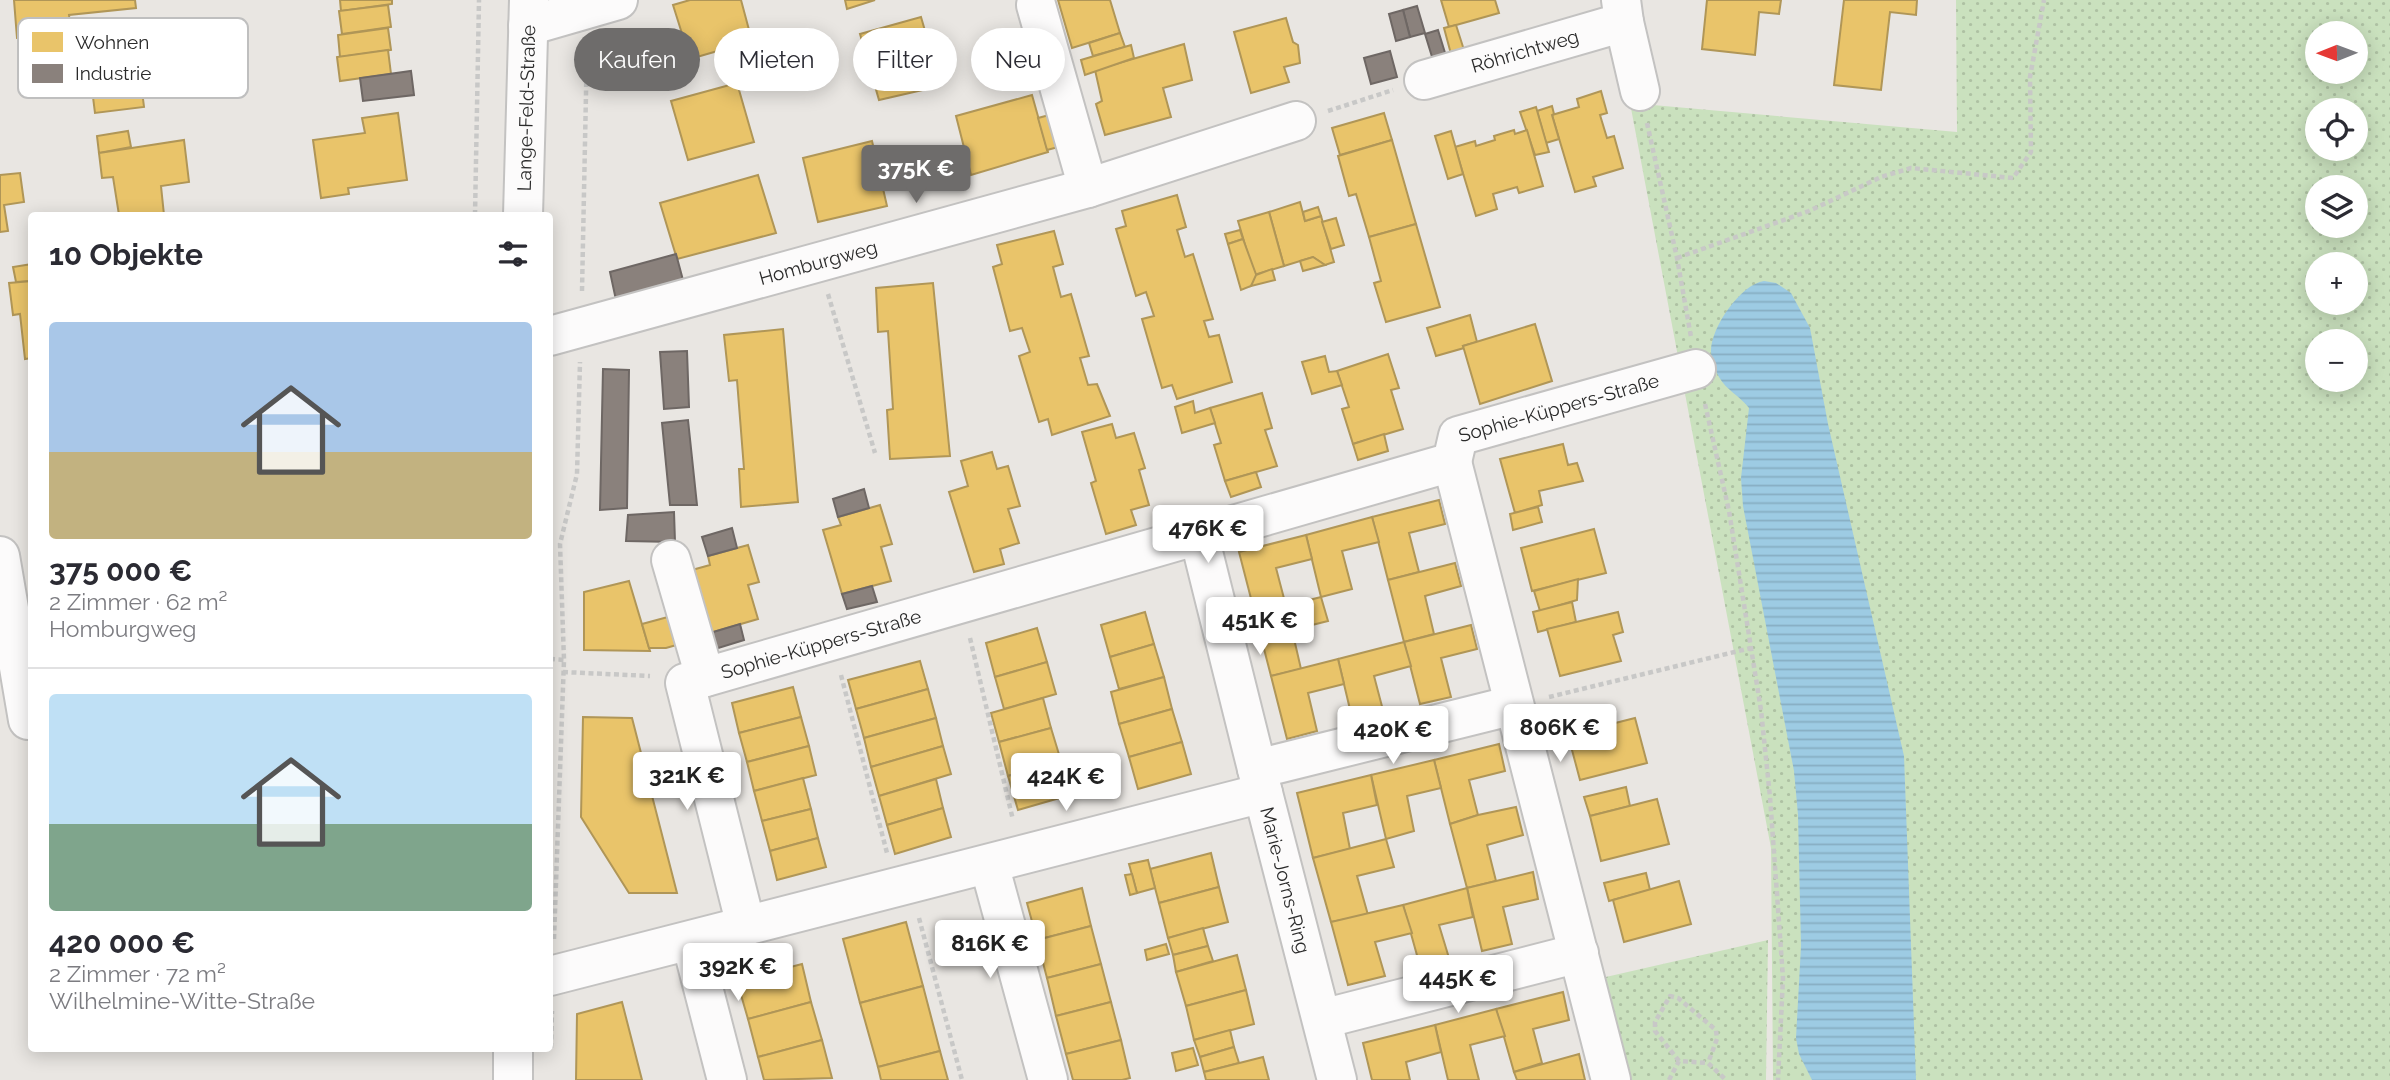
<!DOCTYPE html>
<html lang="de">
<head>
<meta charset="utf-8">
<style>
	:root { --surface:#fff; --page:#f7f7f7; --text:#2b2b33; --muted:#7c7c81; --line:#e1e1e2; --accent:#6e6c6b }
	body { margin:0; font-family:Raleway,sans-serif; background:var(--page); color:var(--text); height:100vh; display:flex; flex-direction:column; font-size:26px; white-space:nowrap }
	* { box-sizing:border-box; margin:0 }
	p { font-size:23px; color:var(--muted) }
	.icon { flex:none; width:38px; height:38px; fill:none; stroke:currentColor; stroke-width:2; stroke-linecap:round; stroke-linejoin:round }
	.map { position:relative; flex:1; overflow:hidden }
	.drawer { position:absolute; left:28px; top:212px; width:525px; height:840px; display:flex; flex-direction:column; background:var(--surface); border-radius:7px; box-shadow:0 4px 18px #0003 }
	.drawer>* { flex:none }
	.hud { position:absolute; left:574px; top:28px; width:665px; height:63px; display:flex; gap:14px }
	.needle { width:46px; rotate:269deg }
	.controls { position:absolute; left:2305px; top:21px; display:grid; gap:14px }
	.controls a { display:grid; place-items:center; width:63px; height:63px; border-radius:50%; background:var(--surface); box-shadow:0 4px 18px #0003; font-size:35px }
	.price { position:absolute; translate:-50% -60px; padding:0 16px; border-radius:7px; background:#fff; color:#222; font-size:23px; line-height:46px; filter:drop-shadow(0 2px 4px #0008) }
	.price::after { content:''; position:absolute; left:50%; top:42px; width:21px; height:16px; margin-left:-10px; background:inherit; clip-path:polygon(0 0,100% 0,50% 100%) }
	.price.current { background:var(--accent); color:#fff }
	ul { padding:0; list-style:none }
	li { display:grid; align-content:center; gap:14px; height:371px; padding:0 21px }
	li+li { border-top:2px solid var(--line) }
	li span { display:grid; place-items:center; height:217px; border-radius:7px; color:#555 }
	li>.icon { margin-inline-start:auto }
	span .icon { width:126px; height:126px; fill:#fffc; stroke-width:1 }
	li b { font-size:30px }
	h2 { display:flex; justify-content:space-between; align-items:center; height:84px; padding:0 21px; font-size:30px }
	.pill { padding:0 24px; border-radius:32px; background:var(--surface); box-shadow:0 4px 18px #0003; font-size:24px; line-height:63px }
	.pill.current { background:var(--accent); color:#fff }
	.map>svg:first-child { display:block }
	.grass { fill:url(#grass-dots); fill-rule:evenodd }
	.water { fill:url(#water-rules) }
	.homes { fill:#e9c46a; stroke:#b09657; stroke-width:2 }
	.industry { fill:#8a817c; stroke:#6e6764; stroke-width:2 }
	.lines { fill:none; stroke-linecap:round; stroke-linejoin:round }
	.minor-casing { stroke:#c3c2c1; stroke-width:42 }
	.path { stroke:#c8c8c7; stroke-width:4.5; stroke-dasharray:5 3.5; stroke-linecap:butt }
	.minor { stroke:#fcfbfb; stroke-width:38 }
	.labels { text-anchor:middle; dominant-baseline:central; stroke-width:7; stroke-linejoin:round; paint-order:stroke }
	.street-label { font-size:19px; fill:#2b2b2b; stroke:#fff }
	.key { fill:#fff; stroke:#bfbfbf; stroke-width:2 }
	.key-label { font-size:19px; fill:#2b2b2b }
</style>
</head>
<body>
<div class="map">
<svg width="2390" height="1080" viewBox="0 0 2390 1080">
	<defs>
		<pattern id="grass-dots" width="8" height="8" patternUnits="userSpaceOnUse" patternTransform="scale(1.75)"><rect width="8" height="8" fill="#cae1be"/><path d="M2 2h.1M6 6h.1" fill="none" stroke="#aec1a3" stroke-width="1.8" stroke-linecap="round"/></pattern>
		<pattern id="water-rules" width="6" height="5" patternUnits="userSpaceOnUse" patternTransform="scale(1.75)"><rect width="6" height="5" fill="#9dcbe3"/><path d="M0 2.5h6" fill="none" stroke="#87aec3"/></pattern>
	</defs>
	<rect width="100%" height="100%" fill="#e9e6e2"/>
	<g class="grass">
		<path d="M1956 0H2390V1080H1773L1771 848 1630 103 1957 132ZM2317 33H2356V72H2317ZM2317 110H2356V149H2317ZM2317 187H2356V226H2317ZM2317 264H2356V303H2317ZM2317 341H2356V380H2317Z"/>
		<path d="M1768 940 1766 1080H1625L1597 979Z"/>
	</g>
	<path class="water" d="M1764 281 1776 283 1791 293 1810 328 1828 424 1904 756 1916 1080H1812L1799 1054 1796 1038 1801 946 1798 815 1794 771 1743 506 1741 478 1749 408C1740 396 1726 390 1719 377 1715 369 1711 360 1711 351 1711 327 1741 284 1764 281Z"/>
	<g class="homes">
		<path d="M14 0H135L136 8 69 15 71 32 17 38Z"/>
		<path d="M340 0H392V4L341 11Z"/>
		<path d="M690 0H741L752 41 690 59 673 5Z"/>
		<path d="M845 0H875L847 9Z"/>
		<path d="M1058 0H1110L1120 33 1072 48Z"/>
		<path d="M1441 0H1495L1499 13 1449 27Z"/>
		<path d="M1707 0H1781L1779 14 1759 12 1755 55 1702 49Z"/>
		<path d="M1844 0H1917L1916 15 1890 12 1881 90 1834 85Z"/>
		<path d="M388 5 391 27 342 34 339 11Z"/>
		<path d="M921 17 937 72 923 75 927 89 879 100 860 34Z"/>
		<path d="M1286 18 1293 42 1298 45 1300 63 1284 67 1289 82 1251 93 1234 32Z"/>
		<path d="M1456 25 1464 50 1451 54 1444 28Z"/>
		<path d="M388 28 391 50 340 57 338 35Z"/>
		<path d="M1120 33 1125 47 1093 56 1089 43Z"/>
		<path d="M1184 44 1192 80 1163 88 1171 117 1105 135 1096 104 1102 101 1095 70Z"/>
		<path d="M1131 45 1134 58 1085 75 1081 60Z"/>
		<path d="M388 50 391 74 340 81 337 57Z"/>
		<path d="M137 51 144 107 95 113 88 57Z"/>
		<path d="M737 83 754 142 688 160 671 101Z"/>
		<path d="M1601 91 1607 113 1600 115 1607 138 1614 136 1623 168 1593 177 1596 186 1575 192 1552 115 1579 107 1577 99Z"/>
		<path d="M1032 95 1048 152 971 175 956 116Z"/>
		<path d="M1552 106 1554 114 1552 115 1559 139 1546 143 1537 111Z"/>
		<path d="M1536 107 1549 152 1535 155 1520 112Z"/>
		<path d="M398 113 407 180 348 188 349 194 321 198 313 140 365 133 362 118Z"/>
		<path d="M1384 113 1392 140 1340 155 1332 128Z"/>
		<path d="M1053 114 1062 146 1047 150 1038 118Z"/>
		<path d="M1514 130 1515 134 1527 130 1543 186 1519 193 1517 187 1493 194 1497 209 1476 216 1455 147 1475 141 1476 146 1495 140 1494 136Z"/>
		<path d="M128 131 131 147 99 153 97 136Z"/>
		<path d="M1451 131 1463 174 1448 179 1435 136Z"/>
		<path d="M184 140 189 182 161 186 164 215H119L113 177 102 178 99 153Z"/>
		<path d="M1392 140 1416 224 1369 237 1356 194 1349 196 1338 156Z"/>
		<path d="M872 141 887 206 818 222 803 158Z"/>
		<path d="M20 173 24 202 4 205 8 231 0 232V175Z"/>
		<path d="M758 175 776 233 677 259 660 203Z"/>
		<path d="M1177 195 1186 227 1177 230 1185 257 1193 254 1213 319 1204 321 1209 337 1219 335 1232 382 1177 399 1172 385 1162 388 1142 319 1154 316 1146 292 1136 296 1116 229 1126 226 1122 211Z"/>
		<path d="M1300 202 1305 221 1321 216 1334 262 1325 265 1313 257 1284 266 1269 212Z"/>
		<path d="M1318 207 1321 216 1305 221 1303 212Z"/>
		<path d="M1269 212 1284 266 1254 275 1238 221Z"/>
		<path d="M1336 218 1344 245 1331 249 1322 222Z"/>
		<path d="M1416 224 1440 307 1386 322 1374 283 1381 281 1369 237Z"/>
		<path d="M1240 230 1243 239 1228 244 1225 234Z"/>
		<path d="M1054 231 1063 264 1053 267 1061 297 1071 294 1089 356 1080 358 1088 385 1097 384 1110 416 1052 435 1048 419 1039 422 1019 356 1030 352 1022 328 1010 331 993 267 1002 264 997 245Z"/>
		<path d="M1243 239 1257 277 1251 286 1241 290 1228 244Z"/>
		<path d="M1313 257 1325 265 1303 271 1300 261Z"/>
		<path d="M32 264V281L16 282 13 267Z"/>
		<path d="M1272 269 1275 280 1251 286 1256 275Z"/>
		<path d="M32 281V358L25 359 20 314 13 315 9 283Z"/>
		<path d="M933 283 950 456 890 459 887 410 893 409 888 331 878 332 876 288Z"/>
		<path d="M1470 315 1477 342 1463 346 1464 348 1436 356 1427 328Z"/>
		<path d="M1535 324 1552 381 1480 404 1463 346Z"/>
		<path d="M783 329 798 502 741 507 739 469H744L737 380 729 381 724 335Z"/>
		<path d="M1388 354 1399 388 1391 390 1403 429 1353 444 1342 409 1349 407 1337 371Z"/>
		<path d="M1325 356 1329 372 1337 371 1342 385 1312 394 1302 362Z"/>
		<path d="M1262 393 1272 428 1265 430 1277 466 1225 481 1214 445 1221 443 1210 408Z"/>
		<path d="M1193 401 1195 413 1210 408 1215 423 1182 433 1175 407Z"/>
		<path d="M1112 424 1116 438 1134 433 1145 468 1139 470 1149 505 1131 510 1136 525 1106 534 1091 483 1096 481 1082 432Z"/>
		<path d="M1384 434 1388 451 1358 460 1353 444Z"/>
		<path d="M1563 444 1568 465 1577 463 1583 481 1539 491 1542 505 1515 513 1500 459Z"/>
		<path d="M992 452 997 469 1008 466 1020 506 1008 509 1019 543 1000 549 1004 564 974 572 949 492 968 486 961 461Z"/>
		<path d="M1256 472 1261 487 1231 497 1225 481Z"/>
		<path d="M1439 500 1445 524 1409 533 1419 572 1388 580 1372 517Z"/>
		<path d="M880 505 892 544 881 547 891 581 842 594 823 530 841 525 838 517Z"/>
		<path d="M1538 507 1542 522 1513 530 1510 514Z"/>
		<path d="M1372 517 1379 542 1342 551 1352 589 1321 597 1306 535Z"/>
		<path d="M1594 529 1606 573 1532 591 1521 548Z"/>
		<path d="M1306 535 1312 559 1276 568 1286 606 1255 614 1239 552Z"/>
		<path d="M748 545 759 582 748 585 758 619 710 633 692 570 710 565 708 556Z"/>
		<path d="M1455 563 1461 586 1425 596 1434 634 1404 642 1388 580Z"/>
		<path d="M1578 579 1577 600 1540 611 1534 591Z"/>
		<path d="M629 581 650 651 584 650V592Z"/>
		<path d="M1321 597 1328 621 1292 630 1301 669 1271 676 1255 614Z"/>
		<path d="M1572 602 1576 622 1538 632 1533 612Z"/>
		<path d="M1145 612 1154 644 1110 657 1101 625Z"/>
		<path d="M1618 612 1623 632 1613 635 1621 661 1560 676 1547 629Z"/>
		<path d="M679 614 687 642 666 648H649L642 624Z"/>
		<path d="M1471 625 1477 649 1441 658 1451 697 1420 704 1404 642Z"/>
		<path d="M1037 628 1047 662 995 677 986 643Z"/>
		<path d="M1404 642 1411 666 1374 676 1384 714 1353 722 1338 659Z"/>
		<path d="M1154 644 1164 677 1119 689 1110 657Z"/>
		<path d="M1338 659 1344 684 1308 693 1317 731 1287 739 1271 676Z"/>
		<path d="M920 661 928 689 856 709 848 680Z"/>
		<path d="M1047 662 1056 694 1004 709 995 677Z"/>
		<path d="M1164 677 1172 709 1119 724 1111 692Z"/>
		<path d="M793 687 801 717 739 733 732 703Z"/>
		<path d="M928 689 936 718 864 738 856 709Z"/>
		<path d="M1043 698 1051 728 999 742 991 713Z"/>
		<path d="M1606 707 1610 724 1568 735 1562 717Z"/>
		<path d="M1172 709 1182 742 1129 757 1119 724Z"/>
		<path d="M583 717 632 718 677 893H629L581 817Z"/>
		<path d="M801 717 809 746 747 762 739 733Z"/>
		<path d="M936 718 943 746 871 767 864 738Z"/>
		<path d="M1635 718 1647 763 1580 780 1568 735Z"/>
		<path d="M1051 728 1061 761 1008 776 999 742Z"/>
		<path d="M1182 742 1191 774 1138 789 1129 757Z"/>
		<path d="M1499 744 1505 771 1469 780 1478 815 1450 824 1434 760Z"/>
		<path d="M809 746 816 775 754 791 747 762Z"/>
		<path d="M943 746 951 774 879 796 871 767Z"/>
		<path d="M1434 760 1441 788 1407 796 1414 831 1386 839 1371 775Z"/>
		<path d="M1061 761 1070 795 1018 810 1008 776Z"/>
		<path d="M1371 775 1377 805 1343 813 1350 849 1313 858 1297 793Z"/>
		<path d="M803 778 811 809 762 821 754 791Z"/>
		<path d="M936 779 943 808 887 825 879 796Z"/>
		<path d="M1626 787 1630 806 1590 816 1584 797Z"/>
		<path d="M1657 799 1669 844 1601 861 1590 816Z"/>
		<path d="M1516 807 1523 835 1487 845 1496 881 1467 888 1450 824 1478 815Z"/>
		<path d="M943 808 951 837 895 854 887 825Z"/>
		<path d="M811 809 818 838 770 851 762 821Z"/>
		<path d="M818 838 826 867 777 880 770 851Z"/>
		<path d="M1386 839 1394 867 1357 876 1368 915 1331 922 1313 858Z"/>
		<path d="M1211 853 1219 887 1159 903 1150 869Z"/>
		<path d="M1148 860 1155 888 1137 893 1129 864Z"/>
		<path d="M1533 872 1538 899 1503 907 1512 944 1482 951 1467 888Z"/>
		<path d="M1646 873 1650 890 1609 901 1604 883Z"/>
		<path d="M1132 874 1137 893 1130 895 1125 875Z"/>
		<path d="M1679 881 1691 924 1624 942 1613 900Z"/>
		<path d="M1219 887 1228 922 1168 938 1159 903Z"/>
		<path d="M1082 888 1091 926 1037 940 1027 903Z"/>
		<path d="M1467 888 1473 917 1439 925 1449 958 1420 966 1403 905Z"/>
		<path d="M1403 905 1412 933 1375 942 1385 976 1348 985 1331 922Z"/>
		<path d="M906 922 923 986 860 1003 843 939Z"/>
		<path d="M1091 926 1101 964 1047 978 1037 940Z"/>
		<path d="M1203 928 1208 946 1173 955 1168 938Z"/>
		<path d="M1166 944 1169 954 1147 960 1145 950Z"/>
		<path d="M1208 946 1213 961 1176 972 1173 955Z"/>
		<path d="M1237 955 1246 990 1186 1006 1176 972Z"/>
		<path d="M802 964 811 1002 748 1019 737 981Z"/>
		<path d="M1101 964 1111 1002 1056 1016 1047 978Z"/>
		<path d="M923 986 940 1051 878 1067 860 1003Z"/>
		<path d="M1246 990 1254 1024 1194 1040 1186 1006Z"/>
		<path d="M1563 992 1569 1020 1533 1029 1542 1063 1514 1072 1496 1009Z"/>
		<path d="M622 1002 642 1080H576L577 1014Z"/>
		<path d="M811 1002 822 1040 758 1057 748 1019Z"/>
		<path d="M1111 1002 1121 1040 1066 1054 1056 1016Z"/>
		<path d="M1496 1009 1505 1036 1470 1045 1479 1080H1448L1435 1025Z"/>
		<path d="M1435 1025 1441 1052 1406 1062 1410 1080H1372L1363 1043Z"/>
		<path d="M1230 1030 1234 1047 1200 1057 1194 1040Z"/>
		<path d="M822 1040 832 1078 764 1080 758 1057Z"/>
		<path d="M1121 1040 1130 1078 1122 1080H1073L1066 1054Z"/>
		<path d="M1234 1047 1239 1063 1204 1072 1200 1057Z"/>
		<path d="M1193 1048 1198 1065 1176 1071 1172 1053Z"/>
		<path d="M940 1051 948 1080H881L878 1067Z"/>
		<path d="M1579 1054 1585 1080H1517L1514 1072Z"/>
		<path d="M1263 1057 1269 1080H1206L1204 1072Z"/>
	</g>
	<g class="industry">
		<path d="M1417 6 1425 33 1410 37 1403 10Z"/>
		<path d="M1403 10 1410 37 1396 41 1389 14Z"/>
		<path d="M1438 30 1446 56 1433 60 1425 34Z"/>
		<path d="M1390 51 1397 77 1371 84 1364 58Z"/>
		<path d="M411 71 414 95 363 101 360 78Z"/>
		<path d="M676 254 683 280 616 300 610 272Z"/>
		<path d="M687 351 689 407 664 409 660 352Z"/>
		<path d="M603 369 629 370 627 508 600 510Z"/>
		<path d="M688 420 697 505H670L662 423Z"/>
		<path d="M864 489 869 508 838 517 833 499Z"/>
		<path d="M674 512 675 542 626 541 628 515Z"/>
		<path d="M732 528 737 548 708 556 702 537Z"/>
		<path d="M872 586 877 602 847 609 842 594Z"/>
		<path d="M740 624 744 640 715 649 710 633Z"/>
	</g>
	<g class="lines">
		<defs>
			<g id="minor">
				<path d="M1036 5 1088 188"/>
				<path d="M1624 22 1640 91"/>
				<path d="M528 26 618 0"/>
				<path id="s1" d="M1424 80 1624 22 1621 0"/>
				<path id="s2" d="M523 215 529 0"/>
				<path id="s3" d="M550 336 1088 188 1296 121"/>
				<path d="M1452 462 1611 1080"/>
				<path d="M1199 536 1263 793"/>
				<path d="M0 556 28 720"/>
				<path d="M671 560 705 677"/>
				<path d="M1257 769 1514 705"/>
				<path d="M989 864 1048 1080"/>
				<path id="s4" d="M746 926 685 683 1452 462 1458 436 1696 369"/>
				<path d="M691 941 727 1080"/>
				<path id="s5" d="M550 976 1263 793 1337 1080"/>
				<path d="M1322 1019 1579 953"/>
				<path d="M513 1080V1048"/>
			</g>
		</defs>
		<use href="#minor" class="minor-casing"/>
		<g class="path">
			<path d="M1328 111 1393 90"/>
			<path d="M1647 123 1677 258 1691 337"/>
			<path d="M475 215 479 0"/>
			<path d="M1677 258 1809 211 1881 177 1911 168 2013 178 2031 152 2030 77 2044 0"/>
			<path d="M582 291 587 44"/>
			<path d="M828 294 875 453"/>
			<path d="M1705 404 1729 511 1761 710 1770 797 1783 978 1778 1080"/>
			<path d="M970 638 1013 820"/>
			<path d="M550 659 564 660"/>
			<path d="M563 672 650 676"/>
			<path d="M841 675 887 853"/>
			<path d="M1549 697 1751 648"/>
			<path d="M919 918 962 1080"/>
			<path d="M554 939 564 660 560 544 577 474 580 362"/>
			<path d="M551 1048 552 1011"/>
			<path d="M1679 1061 1655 1031V1022L1670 996 1678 998 1716 1030 1717 1039 1708 1063"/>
			<path d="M1669 1080 1679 1061 1708 1063 1726 1080"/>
		</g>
		<use href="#minor" class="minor"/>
	</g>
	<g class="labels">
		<g class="street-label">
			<text stroke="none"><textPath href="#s1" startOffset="105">Röhrichtweg</textPath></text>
			<text stroke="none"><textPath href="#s2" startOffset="107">Lange-Feld-Straße</textPath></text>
			<text stroke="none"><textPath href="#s3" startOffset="278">Homburgweg</textPath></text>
			<text stroke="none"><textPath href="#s4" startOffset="1180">Sophie-Küppers-Straße</textPath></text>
			<text stroke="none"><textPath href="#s4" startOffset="392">Sophie-Küppers-Straße</textPath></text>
			<text stroke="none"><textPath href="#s5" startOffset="826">Marie-Jorns-Ring</textPath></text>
		</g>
	</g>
	<rect x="18" y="18" width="230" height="80" rx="10" class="key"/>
	<rect x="32" y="32" width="31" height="20" fill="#e9c46a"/>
	<rect x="32" y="64" width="31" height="19" fill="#8a817c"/>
	<g class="key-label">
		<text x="75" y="49">Wohnen</text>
		<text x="75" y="80">Industrie</text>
	</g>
</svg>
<div class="controls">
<a><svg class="needle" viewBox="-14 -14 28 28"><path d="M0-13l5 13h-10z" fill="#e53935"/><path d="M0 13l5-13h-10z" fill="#7c7c81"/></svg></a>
<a><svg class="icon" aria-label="locate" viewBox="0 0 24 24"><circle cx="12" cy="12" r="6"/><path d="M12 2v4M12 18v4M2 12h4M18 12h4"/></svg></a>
<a><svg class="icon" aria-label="layers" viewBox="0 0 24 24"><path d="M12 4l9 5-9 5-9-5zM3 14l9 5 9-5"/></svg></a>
<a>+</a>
<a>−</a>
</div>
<b class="price current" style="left:916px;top:205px">375K €</b>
<b class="price" style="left:1208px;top:565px">476K €</b>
<b class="price" style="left:1260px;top:657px">451K €</b>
<b class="price" style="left:1560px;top:764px">806K €</b>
<b class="price" style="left:1393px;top:766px">420K €</b>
<b class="price" style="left:687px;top:812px">321K €</b>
<b class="price" style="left:1066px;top:813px">424K €</b>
<b class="price" style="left:990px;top:980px">816K €</b>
<b class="price" style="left:738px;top:1003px">392K €</b>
<b class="price" style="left:1458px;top:1015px">445K €</b>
<div class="hud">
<a class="pill current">Kaufen</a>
<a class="pill">Mieten</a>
<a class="pill">Filter</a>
<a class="pill">Neu</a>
</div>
<section class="drawer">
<h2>10 Objekte<svg class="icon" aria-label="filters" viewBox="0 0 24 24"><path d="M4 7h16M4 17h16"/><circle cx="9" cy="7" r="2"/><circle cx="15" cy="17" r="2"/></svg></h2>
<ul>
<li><span style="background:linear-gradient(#a9c7e8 60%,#c2b280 0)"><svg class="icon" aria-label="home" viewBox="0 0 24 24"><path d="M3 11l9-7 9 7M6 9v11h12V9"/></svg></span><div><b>375 000 €</b><p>2 Zimmer · 62 m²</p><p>Homburgweg</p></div></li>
<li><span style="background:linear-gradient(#bfe0f5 60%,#7fa58c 0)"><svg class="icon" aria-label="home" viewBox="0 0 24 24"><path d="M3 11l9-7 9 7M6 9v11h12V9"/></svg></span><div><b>420 000 €</b><p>2 Zimmer · 72 m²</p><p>Wilhelmine-Witte-Straße</p></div></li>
</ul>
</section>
</div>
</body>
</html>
